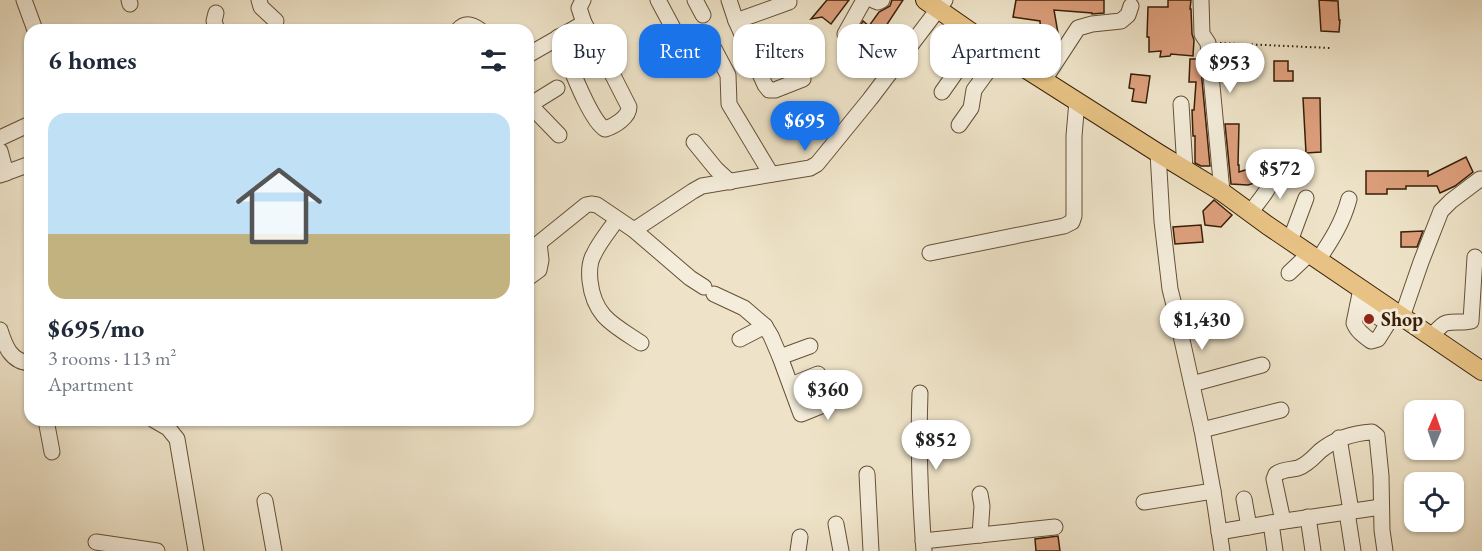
<!DOCTYPE html>
<html lang="en">
<head>
<meta charset="utf-8">
<style>
	:root { --surface:#fff; --page:#f2f2f3; --text:#1f2937; --muted:#747a83; --line:#e0e1e3; --accent:#1a73e8 }
	body { margin:0; font-family:"EB Garamond",serif; background:var(--page); color:var(--text); height:100vh; display:flex; flex-direction:column; font-size:22px; white-space:nowrap }
	* { box-sizing:border-box; margin:0 }
	p { font-size:20px; color:var(--muted) }
	.icon { flex:none; width:33px; height:33px; fill:none; stroke:currentColor; stroke-width:2; stroke-linecap:round; stroke-linejoin:round }
	.map { position:relative; flex:1; overflow:hidden }
	.details { position:absolute; left:24px; top:24px; width:510px; height:402px; display:flex; flex-direction:column; background:var(--surface); border-radius:18px; box-shadow:0 2px 4px #0004 }
	.details>* { flex:none }
	.top-card { position:absolute; left:552px; top:24px; width:570px; height:54px; display:flex; gap:12px }
	.needle { width:39px; rotate:2deg }
	.buttons { position:absolute; left:1404px; top:400px; display:grid; gap:12px }
	.buttons a { display:grid; place-items:center; width:60px; height:60px; border-radius:12px; background:var(--surface); box-shadow:0 2px 4px #0004; font-size:30px }
	.price { position:absolute; translate:-50% -51px; padding:0 14px; border-radius:21px; background:#fff; color:#222; font-size:20px; line-height:39px; filter:drop-shadow(0 2px 3px #0008) }
	.price::after { content:''; position:absolute; left:50%; top:36px; width:18px; height:14px; margin-left:-9px; background:inherit; clip-path:polygon(0 0,100% 0,50% 100%) }
	.price.active { background:var(--accent); color:#fff }
	ul { padding:0; list-style:none }
	li { display:grid; align-content:center; gap:12px; height:318px; padding:0 24px }
	li+li { border-top:2px solid var(--line) }
	li span { display:grid; place-items:center; height:186px; border-radius:18px; color:#555 }
	li>.icon { margin-inline-start:auto }
	span .icon { width:108px; height:108px; fill:#fffc; stroke-width:1 }
	li b { font-size:26px }
	h2 { display:flex; justify-content:space-between; align-items:center; height:72px; padding:0 24px; font-size:26px }
	.tag { padding:0 21px; border-radius:18px; background:var(--surface); box-shadow:0 2px 4px #0004; font-size:21px; line-height:54px }
	.tag.active { background:var(--accent); color:#fff }
	.map>svg:first-child { display:block }
	.building { fill:#dd9f7c; stroke:#381f07; stroke-width:1.5 }
	.lines { fill:none; stroke-linecap:round; stroke-linejoin:round }
	.minor-casing { stroke:#665037; stroke-width:17 }
	.major-casing { stroke:#381f07; stroke-width:20 }
	.path { stroke:#381f07; stroke-width:2; stroke-dasharray:1.5 3; stroke-linecap:butt }
	.minor { stroke:#f4eddb; stroke-width:15 }
	.major { stroke:#e7c284; stroke-width:18 }
	.poi-dot { fill:#8f2418; stroke:#f4eddb; stroke-width:2 }
	.labels { text-anchor:middle; dominant-baseline:central; stroke-width:6; stroke-linejoin:round; paint-order:stroke }
	.poi-label { font-size:20px; font-weight:bold; fill:#381f07; stroke:#f4eddb; text-anchor:start }
</style>
</head>
<body>
<div class="map">
<svg width="1482" height="551" viewBox="0 0 1482 551">
	<rect width="100%" height="100%" fill="#eee3c8"/>
	<filter id="stains"><feTurbulence type="fractalNoise" baseFrequency=".00333" numOctaves="4"/><feColorMatrix values="0 0 0 0 .2 0 0 0 0 .09 0 0 0 0 .02 0 0 0 .5 -.17"/></filter>
	<radialGradient id="worn" r=".72"><stop offset=".6" stop-color="#630" stop-opacity="0"/><stop offset="1" stop-color="#630" stop-opacity=".3"/></radialGradient>
	<g class="building">
		<path d="M827 0H849L831 24 822 17 811 19Z"/>
		<path d="M892 0H903L880 35 883 37 870 54 861 49 865 39 857 32 863 21 869 26 879 12 890 6Z"/>
		<path d="M1016 0H1104V13L1092 14V13L1054 10 1059 39 1057 42 1055 43 1054 47 1046 58 1042 60 1040 21 1013 17Z"/>
		<path d="M1168 0H1191L1190 9H1191L1192 34 1194 40 1193 56 1171 54 1170 56 1160 57 1161 51 1149 52V37H1147L1148 7H1168Z"/>
		<path d="M1319 0 1338 1 1339 20H1340L1339 32 1321 31Z"/>
		<path d="M1190 59H1200L1210 166H1201L1195 163V136H1193L1192 110H1194L1196 82H1189Z"/>
		<path d="M1274 61H1288V71H1293V81H1274Z"/>
		<path d="M1131 74 1150 76 1146 103 1132 101 1134 89 1129 88Z"/>
		<path d="M1303 98H1320L1321 152 1306 153Z"/>
		<path d="M1225 124H1239L1238 165H1239V172L1264 164 1265 169 1261 181 1248 185 1231 184Z"/>
		<path d="M1466 157 1473 172 1455 186 1440 193 1437 186H1406V189H1387V194H1366V171H1428V176Z"/>
		<path d="M1214 200 1232 215 1221 227 1205 225 1203 211Z"/>
		<path d="M1201 225 1203 242 1175 244 1173 227Z"/>
		<path d="M1423 231 1417 247H1401V232Z"/>
		<path d="M1058 536 1060 551H1036L1035 539Z"/>
	</g>
	<g class="lines">
		<defs>
			<g id="minor">
				<path d="M24 0 35 30"/>
				<path d="M129 0 130 4"/>
				<path d="M259 0 261 7 276 21"/>
				<path d="M658 0 673 28"/>
				<path d="M695 0 703 15"/>
				<path d="M729 0 736 21 765 85 769 90H775L803 79"/>
				<path d="M873 0 878 2 882 0"/>
				<path d="M1201 0 1202 34 1208 43 1222 192"/>
				<path d="M216 13 214 21 217 30"/>
				<path d="M736 21 789 2"/>
				<path d="M458 30C465 22 472 24 480 30"/>
				<path d="M845 34 864 0"/>
				<path d="M558 37C567 57 589 120 605 129 615 126 629 117 629 107L601 52 584 23"/>
				<path d="M711 43 728 75 729 104 771 174"/>
				<path d="M750 53 786 39"/>
				<path d="M528 55 584 23 579 8 583 0"/>
				<path d="M1044 80 1078 28 1092 24 1121 21 1128 15 1131 6"/>
				<path d="M942 92 975 45 981 39"/>
				<path d="M1181 104 1185 169"/>
				<path d="M530 105 559 135"/>
				<path d="M528 106 557 88"/>
				<path d="M959 125 971 108 974 90 1001 53"/>
				<path d="M0 138 30 124"/>
				<path d="M694 142 716 169 730 182"/>
				<path d="M0 151 6 173"/>
				<path d="M1158 153 1162 221 1170 289 1176 313 1202 430 1213 491 1222 551"/>
				<path d="M0 175 30 164"/>
				<path d="M1250 213C1260 199 1271 189 1274 172"/>
				<path d="M617 219C610 230 600 241 594 254 589 262 589 271 590 281 594 317 614 325 641 343"/>
				<path d="M634 230 693 191 702 186 810 168 817 164 870 99 945 0"/>
				<path d="M1290 241 1306 198"/>
				<path d="M930 253 1064 226 1072 222 1074 216V136L1077 101"/>
				<path d="M1318 260C1331 241 1343 222 1349 199"/>
				<path d="M1289 273 1309 254"/>
				<path d="M528 278 539 270 541 260 539 243 586 205 591 204 597 205 634 230 690 278 704 287"/>
				<path d="M1361 289 1354 323C1357 331 1364 336 1371 341L1378 339 1395 312"/>
				<path d="M714 294 744 308 765 326 771 336 780 357 801 414 843 397"/>
				<path d="M1358 305 1388 323"/>
				<path d="M1402 317 1421 262 1441 211 1451 201 1480 179"/>
				<path d="M0 330C5 346 11 362 30 363"/>
				<path d="M1431 337C1435 333 1440 325 1446 323 1454 321 1463 323 1471 321L1475 257"/>
				<path d="M740 339 765 326"/>
				<path d="M780 357 810 346"/>
				<path d="M1192 384 1262 365"/>
				<path d="M791 385 818 374"/>
				<path d="M920 393C918 446 920 498 924 551"/>
				<path d="M46 420 52 452"/>
				<path d="M154 420 168 428 177 439 196 551"/>
				<path d="M1202 430 1281 410"/>
				<path d="M1339 438 1351 511"/>
				<path d="M867 474 871 551"/>
				<path d="M980 494 982 506 980 535"/>
				<path d="M1244 499 1249 527"/>
				<path d="M265 501 274 551"/>
				<path d="M1144 502 1213 491"/>
				<path d="M1347 512 1353 551"/>
				<path d="M1308 517 1313 551"/>
				<path d="M1283 521 1274 479 1276 474C1283 469 1290 470 1298 468 1307 465 1314 457 1320 451 1335 439 1353 433 1372 432L1377 436 1381 476 1382 530 1385 551"/>
				<path d="M1271 523 1275 551"/>
				<path d="M836 524 841 551"/>
				<path d="M1219 532 1271 523 1381 507"/>
				<path d="M923 541 1055 527"/>
				<path d="M96 542 157 551"/>
				<path d="M798 551 800 537"/>
			</g>
			<path id="major" d="M925 0 1001 53 1158 153 1222 192 1267 225 1482 371"/>
		</defs>
		<use href="#minor" class="minor-casing"/>
		<use href="#major" class="major-casing"/>
		<path class="path" d="M1220 43 1330 48"/>
		<use href="#minor" class="minor"/>
		<use href="#major" class="major"/>
	</g>
	<circle class="poi-dot" cx="1369" cy="319" r="6"/>
	<g class="labels">
		<g class="poi-label">
			<text x="1381" y="319">Shop</text>
		</g>
	</g>
	<rect width="100%" height="100%" filter="url(#stains)"/>
	<rect width="100%" height="100%" fill="url(#worn)"/>
</svg>
<div class="buttons">
<a><svg class="needle" viewBox="-14 -14 28 28"><path d="M0-13l5 13h-10z" fill="#e53935"/><path d="M0 13l5-13h-10z" fill="#747a83"/></svg></a>
<a><svg class="icon" aria-label="locate" viewBox="0 0 24 24"><circle cx="12" cy="12" r="6"/><path d="M12 2v4M12 18v4M2 12h4M18 12h4"/></svg></a>
</div>
<b class="price" style="left:1230px;top:94px">$953</b>
<b class="price active" style="left:805px;top:152px">$695</b>
<b class="price" style="left:1280px;top:200px">$572</b>
<b class="price" style="left:1202px;top:351px">$1,430</b>
<b class="price" style="left:828px;top:421px">$360</b>
<b class="price" style="left:936px;top:471px">$852</b>
<div class="top-card">
<a class="tag">Buy</a>
<a class="tag active">Rent</a>
<a class="tag">Filters</a>
<a class="tag">New</a>
<a class="tag">Apartment</a>
</div>
<section class="details">
<h2>6 homes<svg class="icon" aria-label="filters" viewBox="0 0 24 24"><path d="M4 7h16M4 17h16"/><circle cx="9" cy="7" r="2"/><circle cx="15" cy="17" r="2"/></svg></h2>
<ul>
<li><span style="background:linear-gradient(#bfe0f5 65%,#c2b280 0)"><svg class="icon" aria-label="home" viewBox="0 0 24 24"><path d="M3 11l9-7 9 7M6 9v11h12V9"/></svg></span><div><b>$695/mo</b><p>3 rooms · 113 m²</p><p>Apartment</p></div></li>
</ul>
</section>
</div>
</body>
</html>
